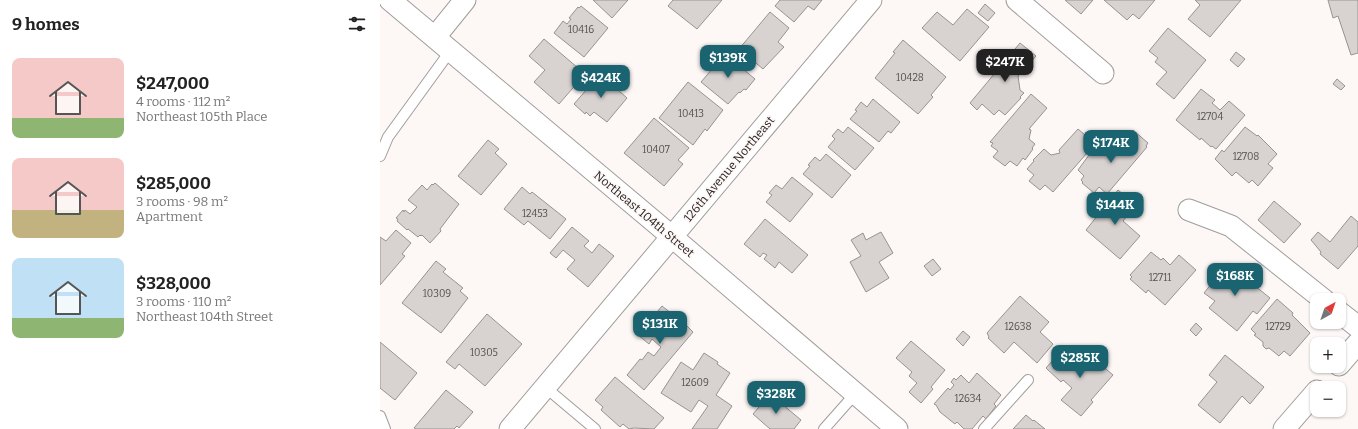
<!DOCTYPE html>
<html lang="en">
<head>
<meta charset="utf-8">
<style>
	:root { --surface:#fff; --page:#f6f6f6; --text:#222; --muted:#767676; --accent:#1a6471 }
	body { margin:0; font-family:Bitter,serif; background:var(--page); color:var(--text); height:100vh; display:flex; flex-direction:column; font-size:15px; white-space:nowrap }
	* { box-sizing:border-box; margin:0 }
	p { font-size:13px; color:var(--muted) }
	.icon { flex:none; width:22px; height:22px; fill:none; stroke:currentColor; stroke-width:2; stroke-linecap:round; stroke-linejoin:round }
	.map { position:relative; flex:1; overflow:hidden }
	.side { display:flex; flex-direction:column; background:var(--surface); width:380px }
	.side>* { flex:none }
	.needle { width:26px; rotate:40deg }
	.controls { position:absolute; left:930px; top:293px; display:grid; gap:8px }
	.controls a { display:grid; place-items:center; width:36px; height:36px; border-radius:8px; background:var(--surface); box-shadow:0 1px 3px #0004; font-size:20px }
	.price { position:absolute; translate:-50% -34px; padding:0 9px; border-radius:8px; background:var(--accent); color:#fff; font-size:13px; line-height:26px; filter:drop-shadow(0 1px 2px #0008) }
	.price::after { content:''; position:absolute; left:50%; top:24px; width:12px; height:9px; margin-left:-6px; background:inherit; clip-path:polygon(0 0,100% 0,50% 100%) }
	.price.current { background:#222; color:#fff }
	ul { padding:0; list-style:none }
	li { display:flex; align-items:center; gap:12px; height:100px; padding:0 12px }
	li span { display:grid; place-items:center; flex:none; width:112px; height:80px; border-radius:8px; color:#555 }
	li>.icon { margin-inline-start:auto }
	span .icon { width:48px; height:48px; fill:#fffc; stroke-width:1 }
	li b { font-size:17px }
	h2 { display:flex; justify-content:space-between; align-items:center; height:48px; padding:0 12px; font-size:17px }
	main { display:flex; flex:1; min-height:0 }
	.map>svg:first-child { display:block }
	.building { fill:#d8d3d1; stroke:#979391 }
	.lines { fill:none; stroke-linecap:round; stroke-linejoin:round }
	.service-casing { stroke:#a19d9b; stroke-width:12 }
	.minor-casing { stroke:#a19d9b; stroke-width:23 }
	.service { stroke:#fff; stroke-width:10 }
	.minor { stroke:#fff; stroke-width:21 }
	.labels { text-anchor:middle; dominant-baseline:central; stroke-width:3.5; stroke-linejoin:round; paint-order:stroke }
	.number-label { font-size:10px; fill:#52504f }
	.street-label { font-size:12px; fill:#262424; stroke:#fdf8f6 }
</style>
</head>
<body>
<main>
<section class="side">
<h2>9 homes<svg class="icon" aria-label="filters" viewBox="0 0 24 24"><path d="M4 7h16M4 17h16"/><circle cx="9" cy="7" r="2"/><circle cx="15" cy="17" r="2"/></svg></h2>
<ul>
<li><span style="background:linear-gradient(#f6c9c9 75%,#8fb573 0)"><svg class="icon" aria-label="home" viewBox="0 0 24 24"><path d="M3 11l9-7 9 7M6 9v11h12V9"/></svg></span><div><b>$247,000</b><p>4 rooms · 112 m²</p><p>Northeast 105th Place</p></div></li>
<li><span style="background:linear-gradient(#f6c9c9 65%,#c2b280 0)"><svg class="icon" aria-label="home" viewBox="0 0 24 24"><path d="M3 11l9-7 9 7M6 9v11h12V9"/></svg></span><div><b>$285,000</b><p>3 rooms · 98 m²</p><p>Apartment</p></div></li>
<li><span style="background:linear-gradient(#bfe0f5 75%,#8fb573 0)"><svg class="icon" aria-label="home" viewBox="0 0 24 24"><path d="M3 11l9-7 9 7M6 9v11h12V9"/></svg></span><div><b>$328,000</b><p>3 rooms · 110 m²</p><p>Northeast 104th Street</p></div></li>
</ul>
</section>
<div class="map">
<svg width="978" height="429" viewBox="0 0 978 429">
	<rect width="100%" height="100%" fill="#fdf8f6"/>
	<g class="building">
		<path d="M213 0H248L232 18Z"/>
		<path d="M293 0H342L317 29 288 6Z"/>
		<path d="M400 0H442L434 10 428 6 414 22 395 6Z"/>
		<path d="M685 0H713L701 14Z"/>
		<path d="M724 0H775L759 19 753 14 747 20Z"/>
		<path d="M815 0H861L830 37 808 19 820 5Z"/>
		<path d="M948 0H978V53L971 55 958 16 953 18Z"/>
		<path d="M605 4 615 13 608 21 598 13Z"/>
		<path d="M201 6 228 28 204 57 174 33 183 21 187 24 191 19 189 18 198 7 199 8Z"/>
		<path d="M587 9 609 27 580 61 542 28 557 12 573 25Z"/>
		<path d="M390 12 409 28 398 42 404 47 383 69 359 49Z"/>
		<path d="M788 28 826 60 794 99 776 84 787 72 775 62 778 58 769 51Z"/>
		<path d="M164 39 205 74 179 104 154 82 165 70 149 56Z"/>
		<path d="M523 40 566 77 551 95 553 97 538 114 495 78 515 53 513 52Z"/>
		<path d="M640 43 656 56 638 76 640 90 644 93 640 97 641 98 625 115 619 110 614 115 602 104 597 110 590 103Z"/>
		<path d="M856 52 865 59 858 67 850 60Z"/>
		<path d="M345 54 375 79 366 90 364 89 360 93 359 92 348 104 321 82Z"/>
		<path d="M220 74 247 98 227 122 214 112 210 116 206 112 205 114 194 104Z"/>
		<path d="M957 79 965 86 961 90 953 84Z"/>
		<path d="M308 82 343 110 327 131 325 129 313 145 279 118Z"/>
		<path d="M821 89 835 100 832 103 840 110 849 101 865 115 836 149 832 146 831 147 821 138 820 140 796 120Z"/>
		<path d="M651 94 667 108 649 129 651 130 649 139 655 144 652 148 653 149 645 160 643 158 637 166 630 161 625 166 613 157 618 151 611 146 613 143 610 142Z"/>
		<path d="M493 99 520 122 511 133 508 131 499 142 470 119 477 111 475 110 481 102 487 107Z"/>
		<path d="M274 118 309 148 298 160 303 164 284 186 244 153Z"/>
		<path d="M468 127 494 148 475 170 448 147 455 139 452 136 458 129 463 133Z"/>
		<path d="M865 127 877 136 878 135 897 154 888 164 893 168 878 186 872 180 869 183 856 172 852 176 835 159 842 150 844 152Z"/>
		<path d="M698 129 712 141 711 143 714 145 673 192 665 185 660 190 649 181 654 175 647 169 654 161 653 160 664 149 671 155 680 153 679 150Z"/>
		<path d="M753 130 768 143 766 146 767 147 727 194 719 187 714 193 702 183 703 182 701 180 704 176 698 170 712 151 714 152 717 148 722 153 735 151Z"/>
		<path d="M108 140 119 149 115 153 127 164 101 195 78 176Z"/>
		<path d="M446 154 471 175 452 198 423 174 430 166 428 165 435 157 440 161Z"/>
		<path d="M412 177 433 194 410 222 386 202 392 195 389 193 396 185 402 189Z"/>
		<path d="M55 183 79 204 60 229 61 231 50 243 42 235 41 236 40 235 38 237 28 229 27 230 17 221 18 219 16 218 23 210 24 212 25 210 30 214 37 207 28 200 42 185 47 190 52 184 53 185Z"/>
		<path d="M142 187 150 194 152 192 186 219 170 239 148 221 144 225 124 209Z"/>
		<path d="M738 190 756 205 743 221 760 236 740 259 706 230Z"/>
		<path d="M894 201 921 224 904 243 878 220Z"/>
		<path d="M971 216 978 222V246L958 269 940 254 941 252 931 240 938 232 950 242Z"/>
		<path d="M385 219 428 255 412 273 399 262 395 268 384 259 387 255 383 253 380 257 364 244Z"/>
		<path d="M192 227 209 241 204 246 212 253 219 244 234 256 208 287 187 269 195 260 183 250 176 258 170 253Z"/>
		<path d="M16 230 31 243 22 254 25 256 0 285V237L6 241Z"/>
		<path d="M501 232 513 253 499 262 509 278 486 292 470 262 481 256 471 240 483 233 486 240Z"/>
		<path d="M771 252 781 260 783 258 790 265 799 255 816 270 785 305 768 290 766 293 750 279 752 277 750 275Z"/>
		<path d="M553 259 561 269 552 276 544 266Z"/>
		<path d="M56 261 66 269 63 272 83 288 80 291 88 298 61 333 22 303Z"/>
		<path d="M848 263 862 274 860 276 874 288 875 286 890 298 877 314 873 311 857 331 829 308 835 301 824 293Z"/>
		<path d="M640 296 669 322 660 332 673 344 657 363 634 342 624 353 608 338 609 337 607 333Z"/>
		<path d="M897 299 913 313 912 315 930 333 910 356 904 351 899 356 889 348 886 349 883 346V342L874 335 876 334 871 329Z"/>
		<path d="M282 306 292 314 293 312 306 323 305 324 313 332 264 390 247 375 260 359 262 360 268 352 274 356 281 347 272 339 269 344 258 335Z"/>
		<path d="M107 314 142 344 105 386 79 364 75 369 66 362Z"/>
		<path d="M816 323 822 329 816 336 810 330Z"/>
		<path d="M583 331 590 337 583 346 576 339Z"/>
		<path d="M531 341 565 370 551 387 553 389 541 403 529 392 537 383 529 376 532 372 516 358Z"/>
		<path d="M0 342 37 373 15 400 0 388Z"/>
		<path d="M682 350 696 362 705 351 733 375 711 400 713 402 701 416 681 400 692 388 683 380 681 382 666 368Z"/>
		<path d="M324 353 338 362 337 364 350 373 336 395 352 406 337 429H312L328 406 319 400 311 412 281 393 301 362 313 370Z"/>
		<path d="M845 355 884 387 870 404 862 396 840 423 818 405 837 382 829 375Z"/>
		<path d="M597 373 621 395 614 404 616 406 606 419 603 416 592 429H584L577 422 575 424 560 412 556 405 554 404 568 388 570 390 574 385 571 382 574 378 576 380 581 375 589 383Z"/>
		<path d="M235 377 284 418 274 429 254 428 249 429 243 424 240 427 221 410 223 407 215 400Z"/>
		<path d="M66 390 93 412 79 428 77 426 74 429H36L34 428Z"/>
		<path d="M390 394 421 420 414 429H390L373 414Z"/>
		<path d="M646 415 653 421 654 420 665 429H633Z"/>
	</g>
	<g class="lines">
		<defs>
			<g id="service">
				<path d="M0 156 8 137 71 50"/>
				<path d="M165 387 215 429"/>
				<path d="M0 416 5 429"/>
				<path d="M444 429 475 394"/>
				<path d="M604 429 648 380"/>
			</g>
			<g id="minor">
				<path d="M10 0 277 224 517 429"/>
				<path d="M637 0 723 73"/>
				<path d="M55 37 85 0"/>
				<path d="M809 210 851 226 944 300"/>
				<path d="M959 312 978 327"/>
				<path d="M959 365 978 343"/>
				<path d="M130 429 491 0"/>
				<path d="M904 429 937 391"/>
			</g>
		</defs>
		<use href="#service" class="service-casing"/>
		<use href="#minor" class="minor-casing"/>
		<use href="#service" class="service"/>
		<use href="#minor" class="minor"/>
	</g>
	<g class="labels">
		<g class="number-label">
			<text x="201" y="30">10416</text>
			<text x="530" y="78">10428</text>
			<text x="311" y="114">10413</text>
			<text x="830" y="117">12704</text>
			<text x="276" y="150">10407</text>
			<text x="866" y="157">12708</text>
			<text x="155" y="214">12453</text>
			<text x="780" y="278">12711</text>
			<text x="57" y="294">10309</text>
			<text x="638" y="327">12638</text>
			<text x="898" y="327">12729</text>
			<text x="104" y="353">10305</text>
			<text x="315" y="383">12609</text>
			<text x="588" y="399">12634</text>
		</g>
		<g class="street-label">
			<text transform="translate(349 169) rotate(-50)">126th Avenue Northeast</text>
			<text transform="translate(264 214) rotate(40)">Northeast 104th Street</text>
		</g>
	</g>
</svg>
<div class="controls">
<a><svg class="needle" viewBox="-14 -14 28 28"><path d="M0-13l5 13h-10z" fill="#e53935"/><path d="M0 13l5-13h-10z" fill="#767676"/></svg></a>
<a>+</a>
<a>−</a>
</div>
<b class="price" style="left:348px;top:79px">$139K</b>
<b class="price current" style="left:625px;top:83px">$247K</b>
<b class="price" style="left:221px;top:99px">$424K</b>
<b class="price" style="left:731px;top:164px">$174K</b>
<b class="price" style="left:735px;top:226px">$144K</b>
<b class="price" style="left:855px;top:297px">$168K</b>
<b class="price" style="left:280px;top:345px">$131K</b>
<b class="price" style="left:700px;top:379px">$285K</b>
<b class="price" style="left:396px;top:415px">$328K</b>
</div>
</main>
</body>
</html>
